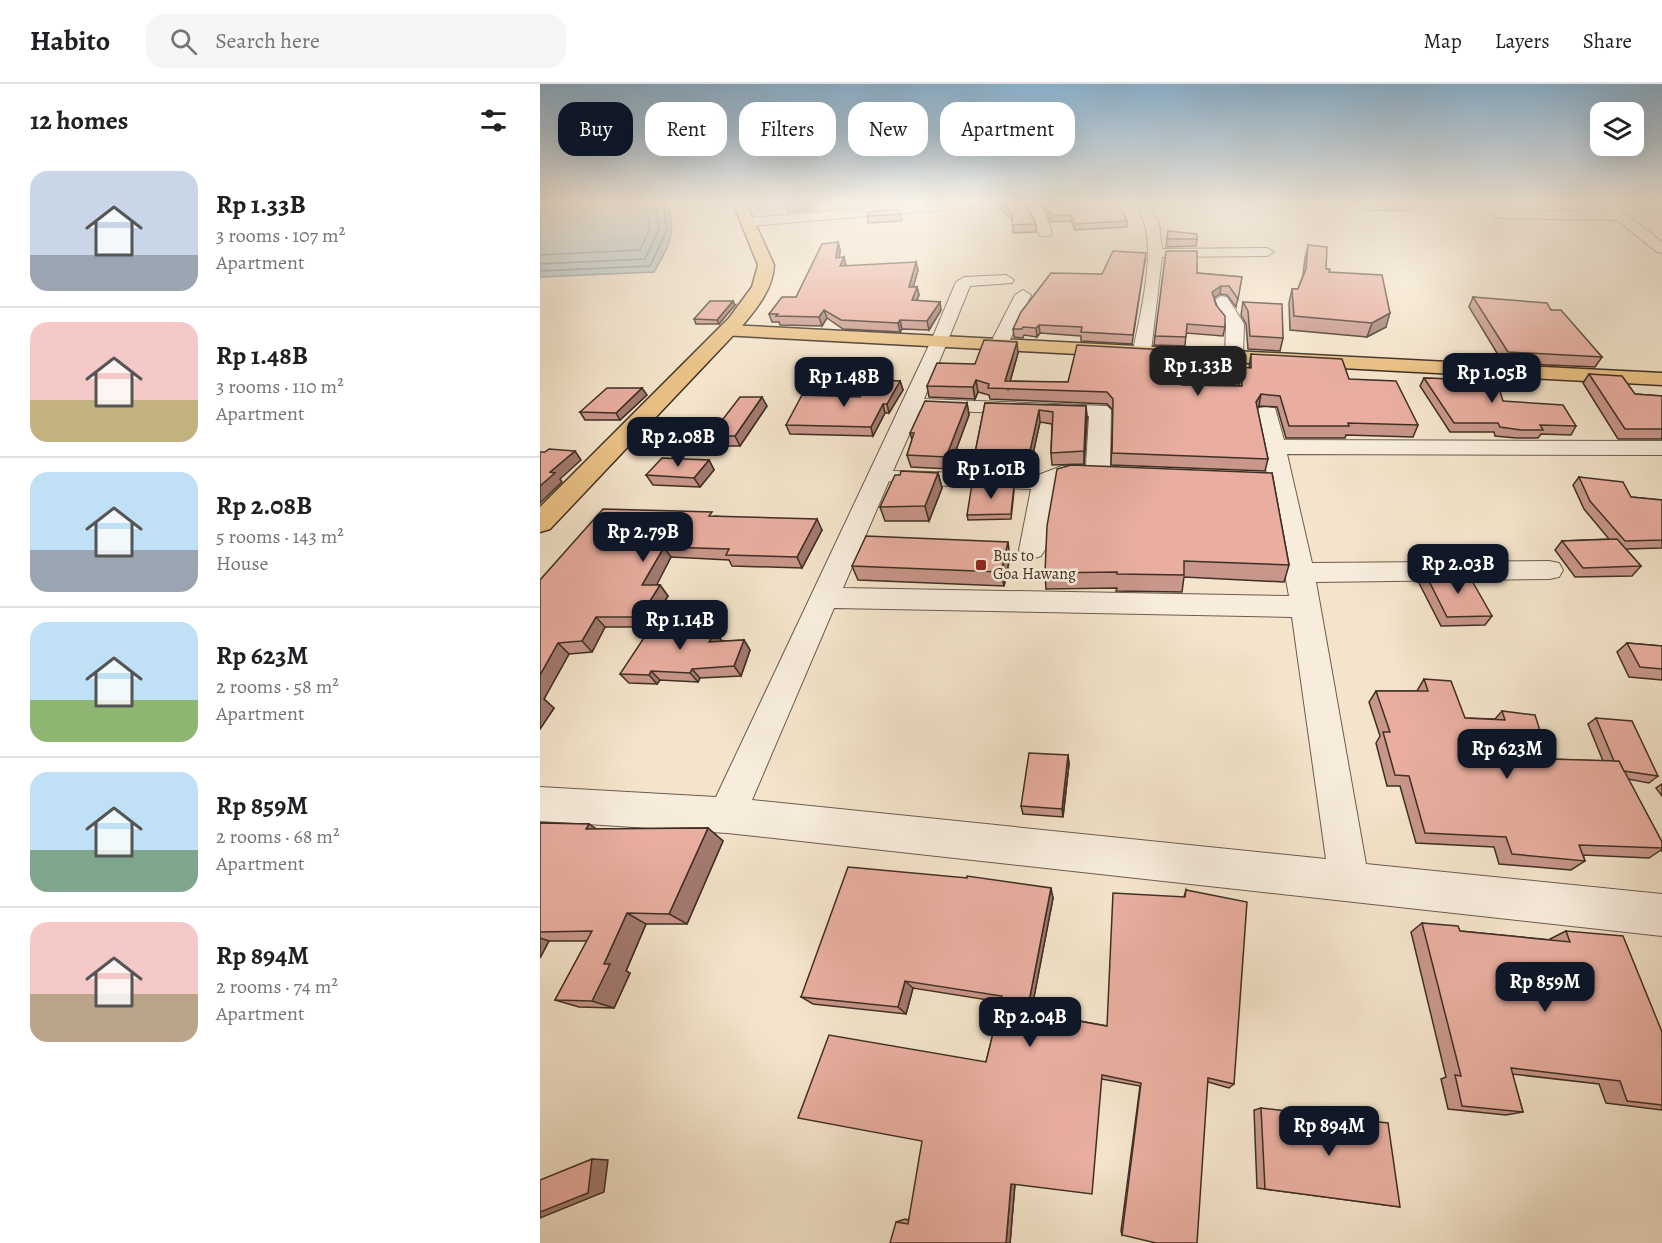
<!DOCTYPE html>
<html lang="en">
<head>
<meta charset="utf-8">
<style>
	:root { --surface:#fff; --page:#f6f6f6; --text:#202124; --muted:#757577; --line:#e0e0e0; --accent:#111827 }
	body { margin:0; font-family:Alegreya,serif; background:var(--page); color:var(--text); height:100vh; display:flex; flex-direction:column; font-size:22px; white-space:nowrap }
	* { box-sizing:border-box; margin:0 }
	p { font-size:20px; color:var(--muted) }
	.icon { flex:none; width:33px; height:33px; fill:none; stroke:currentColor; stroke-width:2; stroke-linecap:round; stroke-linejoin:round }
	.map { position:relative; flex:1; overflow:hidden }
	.side { display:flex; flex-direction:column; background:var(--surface); width:540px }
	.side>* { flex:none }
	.guide { position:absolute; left:18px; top:18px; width:570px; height:54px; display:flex; gap:12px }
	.tools { position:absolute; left:1050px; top:18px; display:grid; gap:12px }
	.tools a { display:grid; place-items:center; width:54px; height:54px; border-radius:12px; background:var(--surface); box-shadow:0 6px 24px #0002; font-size:30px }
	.price { position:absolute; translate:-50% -51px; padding:0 14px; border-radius:12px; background:var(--accent); color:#fff; font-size:20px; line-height:39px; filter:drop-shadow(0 2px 3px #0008) }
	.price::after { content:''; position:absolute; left:50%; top:36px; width:18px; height:14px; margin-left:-9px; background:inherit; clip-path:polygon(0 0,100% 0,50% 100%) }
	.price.active { background:#222; color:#fff }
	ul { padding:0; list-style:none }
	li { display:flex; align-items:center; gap:18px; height:150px; padding:0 30px }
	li+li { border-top:2px solid var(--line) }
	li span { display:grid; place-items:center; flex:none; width:168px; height:120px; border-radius:18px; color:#555 }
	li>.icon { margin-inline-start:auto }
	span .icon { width:72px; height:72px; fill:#fffc; stroke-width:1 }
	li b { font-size:26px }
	h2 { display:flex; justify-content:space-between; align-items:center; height:72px; padding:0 30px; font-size:26px }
	.pill { padding:0 21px; border-radius:18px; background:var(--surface); box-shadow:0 6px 24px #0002; font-size:21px; line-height:54px }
	.pill.active { background:var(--accent); color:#fff }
	header { display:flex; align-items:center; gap:36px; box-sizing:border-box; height:84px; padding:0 30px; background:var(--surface); border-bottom:2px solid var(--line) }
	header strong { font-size:28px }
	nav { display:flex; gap:33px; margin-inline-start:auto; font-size:21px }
	.search { width:420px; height:54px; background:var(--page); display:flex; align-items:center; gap:15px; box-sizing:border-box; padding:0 21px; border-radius:18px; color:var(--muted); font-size:22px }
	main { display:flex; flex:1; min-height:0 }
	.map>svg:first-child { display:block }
	.water { fill:#a1bcc1; stroke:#798482; stroke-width:1.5 }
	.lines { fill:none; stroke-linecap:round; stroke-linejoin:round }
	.shore { stroke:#707672; stroke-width:1.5 }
	.minor-casing { stroke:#6c5c4e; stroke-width:2 }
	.major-casing { stroke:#3e2f24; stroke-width:3 }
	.highway-casing { stroke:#3e2f24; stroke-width:3 }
	.minor { fill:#f8eddd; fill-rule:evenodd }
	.major { fill:#eac286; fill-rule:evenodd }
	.highway { fill:#eac286; fill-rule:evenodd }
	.wall { fill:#c8968a; stroke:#3e2f24; stroke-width:1.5 }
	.shaded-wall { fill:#a37a70; stroke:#3e2f24; stroke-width:1.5 }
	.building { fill:#e9aea0; stroke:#3e2f24; stroke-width:1.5 }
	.poi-dot { fill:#8f2418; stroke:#f8eddd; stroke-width:2 }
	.labels { text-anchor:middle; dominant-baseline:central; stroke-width:5; stroke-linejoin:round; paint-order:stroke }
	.poi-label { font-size:16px; fill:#3e2f24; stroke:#f8eddd; text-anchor:start }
</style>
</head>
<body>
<header>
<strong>Habito</strong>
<div class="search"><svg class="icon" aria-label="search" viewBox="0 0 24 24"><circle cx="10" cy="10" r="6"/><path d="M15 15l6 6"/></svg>Search here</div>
<nav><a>Map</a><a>Layers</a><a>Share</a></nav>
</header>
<main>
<section class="side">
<h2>12 homes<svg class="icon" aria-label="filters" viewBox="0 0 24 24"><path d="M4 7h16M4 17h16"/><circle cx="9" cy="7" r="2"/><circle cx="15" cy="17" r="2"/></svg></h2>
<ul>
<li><span style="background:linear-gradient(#c9d6e8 70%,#9aa5b1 0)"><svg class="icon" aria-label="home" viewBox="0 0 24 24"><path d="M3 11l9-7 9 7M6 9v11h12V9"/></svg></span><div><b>Rp 1.33B</b><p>3 rooms · 107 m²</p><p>Apartment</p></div></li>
<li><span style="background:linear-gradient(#f6c9c9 65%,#c2b280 0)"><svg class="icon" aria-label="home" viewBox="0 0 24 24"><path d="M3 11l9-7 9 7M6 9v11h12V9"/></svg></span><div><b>Rp 1.48B</b><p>3 rooms · 110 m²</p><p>Apartment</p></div></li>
<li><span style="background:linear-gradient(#bfe0f5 65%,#9aa5b1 0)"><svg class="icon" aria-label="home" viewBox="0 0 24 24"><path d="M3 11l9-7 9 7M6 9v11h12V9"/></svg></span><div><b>Rp 2.08B</b><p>5 rooms · 143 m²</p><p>House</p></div></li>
<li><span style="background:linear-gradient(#bfe0f5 65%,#8fb573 0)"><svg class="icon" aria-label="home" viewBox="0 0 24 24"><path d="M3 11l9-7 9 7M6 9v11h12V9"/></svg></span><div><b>Rp 623M</b><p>2 rooms · 58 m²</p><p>Apartment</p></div></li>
<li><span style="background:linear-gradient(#bfe0f5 65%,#7fa58c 0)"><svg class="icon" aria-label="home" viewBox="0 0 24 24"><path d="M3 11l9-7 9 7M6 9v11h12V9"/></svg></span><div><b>Rp 859M</b><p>2 rooms · 68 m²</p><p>Apartment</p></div></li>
<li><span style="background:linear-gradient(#f6c9c9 60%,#b9a48a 0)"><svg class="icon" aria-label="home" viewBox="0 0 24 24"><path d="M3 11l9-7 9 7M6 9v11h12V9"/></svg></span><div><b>Rp 894M</b><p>2 rooms · 74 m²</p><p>Apartment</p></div></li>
</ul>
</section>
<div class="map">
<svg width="1122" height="1159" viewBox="0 0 1122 1159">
	<rect width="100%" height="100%" fill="#f4e4cb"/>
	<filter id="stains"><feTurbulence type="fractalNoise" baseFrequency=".00333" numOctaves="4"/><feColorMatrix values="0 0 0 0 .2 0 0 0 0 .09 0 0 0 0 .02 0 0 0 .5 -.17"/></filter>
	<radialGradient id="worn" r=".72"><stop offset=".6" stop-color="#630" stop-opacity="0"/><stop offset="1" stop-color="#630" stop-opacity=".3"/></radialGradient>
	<path class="water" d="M0 119H128C136 153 130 159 114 188L0 193Z"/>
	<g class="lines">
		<g class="shore">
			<path d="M0 171 100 166 110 145 106 119"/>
			<path d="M0 180 105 175 119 145 115 119"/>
			<path d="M0 187 110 182 127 146 123 119"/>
		</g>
		<defs>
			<g id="minor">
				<path d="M385 119H441L435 123 209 142 202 138 209 134Z"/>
				<path d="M485 119H498L506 130 512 149 510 152H500L492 130Z"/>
				<path d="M595 119H608L619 140 622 165 727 164 734 168 727 172 622 173 611 267 609 271H595L593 267C600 231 614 177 605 141 603 133 598 126 595 119Z"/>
				<path d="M1061 119H1072L1122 158V169L1117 168 1077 136 957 134 950 130 957 126 1067 128 1061 124Z"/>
				<path d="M466 191 474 196 472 199 430 202 384 315 567 322 571 326 570 388 566 393C549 397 531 390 516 401L505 466 501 472 492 475 483 472 479 466 491 405 358 400 349 397 303 504 749 512 716 329 719 324 727 323 735 324 744 356 1122 357V371L747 370 772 479 1009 477 1019 479 1023 486 1019 493 1009 495 776 498 826 780 1122 810V852L187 749 0 737V703L176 713 391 257 416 198 424 193ZM380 326 549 332 546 381 522 382 498 391 353 387ZM294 524 752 533 786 775 212 716Z"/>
				<path d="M483 206 491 211 468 260 466 264H452L450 260 475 211Z"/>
				<path d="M681 212 687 213 704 240 703 272 701 276H687L685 272 686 240 677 229 673 217Z"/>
			</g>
			<path id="major" d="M188 241 1122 289V301L181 251 179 247 181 243Z"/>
			<path id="highway" d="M193 119H206L234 181C233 205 217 224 202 242L10 445 0 448V423L189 234 212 203 218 181Z"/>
		</defs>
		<use href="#minor" class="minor-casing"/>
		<use href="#major" class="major-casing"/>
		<use href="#highway" class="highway-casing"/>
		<use href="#minor" class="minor"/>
		<use href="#major" class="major"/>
		<use href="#highway" class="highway"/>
	</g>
	<g class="wall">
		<path d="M246 119H283L282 121H272L273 126 249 128Z"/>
		<path d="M459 119H486L496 140V148L473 149V137L459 122Z"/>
		<path d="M501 119H578L587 137V143L535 146 531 137 511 138Z"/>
		<path d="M822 119H873L874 121 872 127 828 126Z"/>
		<path d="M361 130 362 137 328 139 327 132Z"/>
		<path d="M628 147 657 155 656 162 626 163Z"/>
		<path d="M298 158 300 166 299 174 306 182 378 186 373 203H377L379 211 377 216 401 226 389 246 362 245 360 248 303 245 287 234 282 242 240 241 239 238H232L229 230 256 213Z"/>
		<path d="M768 161 786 185 846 243 827 253 750 246 749 219 752 205H758L763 191 765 174Z"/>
		<path d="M605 176 592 260 541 257V252L500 249 497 253 484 251 483 254 474 253 473 245 562 190Z"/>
		<path d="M657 189 702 193 696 223 687 211 680 210 674 214 685 243 683 252 646 249 645 262 614 261 615 252Z"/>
		<path d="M933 213 1011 226 1062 273 1055 283 963 279 929 223Z"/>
		<path d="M703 218 743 254 740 267 708 265 706 240 701 231Z"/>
		<path d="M195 221 179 240H156L154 235Z"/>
		<path d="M478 269 470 297 699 302V294L701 283 709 284 711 270 809 295 878 341 873 353 806 351 805 354H746L737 323 719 322 717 324 728 375 725 387 571 381 573 326 567 320 450 315 449 311 438 308 435 315 389 313 387 302 435 280Z"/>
		<path d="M910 284 945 303 963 317 1036 342 1031 351 1001 350 998 354H976L955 352 954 348H910L880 302 884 294 907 295 906 293Z"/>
		<path d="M1049 290 1095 310 1122 312V355H1078L1043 299Z"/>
		<path d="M360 297 363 306 349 329H345L333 352 250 350 246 341 320 313Z"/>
		<path d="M107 311 80 336H45L40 328Z"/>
		<path d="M427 319 429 331 409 385 371 383 367 371 372 356 370 349Z"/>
		<path d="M445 319 546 322 547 334 544 380 512 381 511 369 512 340 500 338 489 388 437 386 434 374Z"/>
		<path d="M227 322 200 362H176L170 352Z"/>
		<path d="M169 376 174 386 160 403 113 401 106 391Z"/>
		<path d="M398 389 402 404 389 437H345L340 423Z"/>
		<path d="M732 389 749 481 744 498 644 493 642 508 576 507 577 504 506 505 505 489Z"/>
		<path d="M1039 393 1091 413 1122 416V464L1086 465 1101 482 1092 492 1035 493 1015 466 1022 457 1069 455 1044 425 1033 401Z"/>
		<path d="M474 407 471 435 428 436 427 431Z"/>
		<path d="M175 432 282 446 262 484 192 482 189 476 131 473 116 501H120L128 512 108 543H65L52 568 29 570 4 615 14 624 0 645V496Z"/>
		<path d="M470 473 464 502 318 496 312 482Z"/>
		<path d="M885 489 952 532 945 541 901 542 879 499Z"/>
		<path d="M143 535 150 545 149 547 175 548 182 557 204 556 210 566 201 592 160 594 158 598 120 596 117 600 89 599 80 590Z"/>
		<path d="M1087 559 1122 562V596L1089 593 1077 568Z"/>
		<path d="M884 595 925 634 955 635 962 627 1009 675 1063 677 1048 640 1056 634 1118 692 1109 699 1088 695 1122 758V768L1121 766 1109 774 1043 771 1045 777 1031 786 959 780 954 763 876 759 860 702H847L836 659 840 652 829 618 836 607H877Z"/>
		<path d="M528 671 529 680 523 733 483 730 481 722Z"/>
		<path d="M1122 700V712L1116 704Z"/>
		<path d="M0 739 49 740 56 745 168 744 183 757 147 840H106L86 887 90 889 74 924 39 923 15 916 47 857H9L0 874Z"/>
		<path d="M646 806 694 1000 689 1004 668 998 582 1151 581 1147 600 1002 562 995 475 1100 470 1159 356 1138 365 1135 368 1136 446 978 461 918 373 904 366 930 273 920 261 913 513 814 491 928 567 942 644 813Z"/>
		<path d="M882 839 920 847 1011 856 1010 855 1026 847 1122 948V1026L1066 1019 1059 1000 972 990 983 1028 966 1031 908 1025 901 995 906 993 871 848Z"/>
		<path d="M721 1024 860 1123 717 1104 714 1026Z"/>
	</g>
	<g class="shaded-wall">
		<path d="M272 119 273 126 249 128 246 122Z"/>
		<path d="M332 119H354L332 121Z"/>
		<path d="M298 158 300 166 299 182 296 174Z"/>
		<path d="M304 173 306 181 300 182Z"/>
		<path d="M376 178 378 186 371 211 369 203Z"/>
		<path d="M681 202 680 210 671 216 672 208Z"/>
		<path d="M377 203 379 211 374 225 372 216Z"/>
		<path d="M193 217 195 221 179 240 177 236Z"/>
		<path d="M400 218 401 226 389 246 387 237Z"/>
		<path d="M284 226 287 234 282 242 279 233Z"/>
		<path d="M850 229 846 243 827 253 832 239Z"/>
		<path d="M360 236 362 245 360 248 358 239Z"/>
		<path d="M499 241 500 249 497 253 496 244Z"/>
		<path d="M477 258 478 269 468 305 465 297Z"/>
		<path d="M436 296 438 308 435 315 433 303Z"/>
		<path d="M360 297 363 306 349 329 347 320Z"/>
		<path d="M102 304 107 311 80 336 76 329Z"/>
		<path d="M721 310 719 322 714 329 716 318Z"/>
		<path d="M222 313 227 322 200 362 195 352Z"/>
		<path d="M427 319 429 331 409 385 406 373Z"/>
		<path d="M343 320 345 329 333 352 331 343Z"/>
		<path d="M546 322 547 334 544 380V367Z"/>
		<path d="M499 326 500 338 489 388 488 376Z"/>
		<path d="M35 367 41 376 20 395 22 398 0 419V402L10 388Z"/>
		<path d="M169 376 174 386 160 403 154 394Z"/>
		<path d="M398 389 402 404 389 437 385 422Z"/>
		<path d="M277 435 282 446 262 484 257 473Z"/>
		<path d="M468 458 470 473 464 502 461 488Z"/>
		<path d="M124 463 131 473 111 512 102 501Z"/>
		<path d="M120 501 128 512 108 543 100 533Z"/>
		<path d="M56 533 65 543 52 568 42 557Z"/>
		<path d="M143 535 150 545 144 556 136 546Z"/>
		<path d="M175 548 182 558H169Z"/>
		<path d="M204 556 210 566 201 592 194 582Z"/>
		<path d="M18 559 29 570 4 615 14 624 0 645V591Z"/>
		<path d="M152 585 160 594 158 598 150 589Z"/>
		<path d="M111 587 120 596 117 600 109 591Z"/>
		<path d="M528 671 529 680 523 733 522 725Z"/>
		<path d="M49 740 67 752 46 745Z"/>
		<path d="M168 744 183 757 147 840 129 830Z"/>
		<path d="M511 804 513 814 490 934 487 928Z"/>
		<path d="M87 829 106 840 86 887 90 889 74 924 52 917 64 880Z"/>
		<path d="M0 854 9 857 0 874Z"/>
		<path d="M365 897 373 904 366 930 358 923Z"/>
		<path d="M52 1075 68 1076 64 1108 0 1134V1128Z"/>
		<path d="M475 1099 470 1159H466L471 1100Z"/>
	</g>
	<g class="building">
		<path d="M246 119H271V120L246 122Z"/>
		<path d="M463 119H486L496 140 472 141 473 131Z"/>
		<path d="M504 119H578L587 137 535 140 531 131 511 132Z"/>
		<path d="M830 119H873L874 121 830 120Z"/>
		<path d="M358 125 361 130 327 132 328 128Z"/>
		<path d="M628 147 657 150V155H627Z"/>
		<path d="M298 158 296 174 304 173 300 182 376 178 369 203H377L372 216 400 218 387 237 360 236 358 239 301 236 284 226 279 233 236 232 238 230H229L242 213H256L282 160Z"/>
		<path d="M768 161 787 163 786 185H790L789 188 842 191 850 229 832 239 754 232 752 205H758L766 185Z"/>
		<path d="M573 167 606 169 593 251 541 248 542 243 499 241 496 244 483 243 482 245H473L481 228 511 189 562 190Z"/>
		<path d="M626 167H657V189L702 193 698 215 689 202H681L672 208 676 221 685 232V243L647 240 646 253 615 252Z"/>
		<path d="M933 213 1007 219 1011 226H1021L1062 273 968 268Z"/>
		<path d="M170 217H193L177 236 154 235Z"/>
		<path d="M703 218 742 220 743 254 710 252 708 227Z"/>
		<path d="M444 256 477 258 465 297 528 298 537 261 645 267 642 301 702 302 701 283 711 284V270L802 275 809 295 856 297 878 341 808 339 809 342H749L740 312 721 310 716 318 728 375 572 369 573 315 567 308 448 304 449 300 436 296 433 303 387 302 397 279 435 280Z"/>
		<path d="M910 284 936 286 945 303 959 304 963 317 1023 321 1036 342 1000 341 1003 346H981L960 343 958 339H914L884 294 914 295Z"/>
		<path d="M1049 290 1082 292 1095 310 1122 312V345H1085Z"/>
		<path d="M333 296 360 297 347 320H343L331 343 246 341 262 311 320 313Z"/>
		<path d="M67 304H102L76 329 40 328Z"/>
		<path d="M200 313H222L195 352H170Z"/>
		<path d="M385 317 427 319 406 373 367 371 374 349H370Z"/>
		<path d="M445 319 546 322 544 367 511 369 513 328 499 326 488 376 434 374Z"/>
		<path d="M9 365 35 367 10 388 15 389 0 402V368H5Z"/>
		<path d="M122 374 169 376 154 394 106 391Z"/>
		<path d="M531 381 732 389 749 481 644 477V491L577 490V488L505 489 507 442 517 385Z"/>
		<path d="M361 387 398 389 385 422 340 423 355 391H360Z"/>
		<path d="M1039 393 1083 398 1091 413 1122 416V456L1085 457 1050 417Z"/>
		<path d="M432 400 474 402 471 430 427 431Z"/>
		<path d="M63 425 172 428 169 432 277 435 257 473 186 471 189 465 124 463 102 501H120L100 533H56L42 557 18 559 0 591V496Z"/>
		<path d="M326 452 468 458 461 488 312 482Z"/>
		<path d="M1077 455 1101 482 1043 484 1022 457Z"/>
		<path d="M927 488 952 532 907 533 885 489Z"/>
		<path d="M117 534 143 535 136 546 175 548 169 558 204 556 194 582 152 585 150 589 111 587 109 591 80 590Z"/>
		<path d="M1087 559 1122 562V585L1100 583Z"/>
		<path d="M884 595 911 597 925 634 965 636 962 627 995 631 1009 675 1079 677 1122 758V764L1039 761 1045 777 972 770 966 753 885 749 869 692 855 691 843 648H850L836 607H888Z"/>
		<path d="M1056 634 1092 637 1118 692 1084 687 1079 677H1074Z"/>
		<path d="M489 669 528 671 522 725 481 722Z"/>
		<path d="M0 739 49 740 46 745 168 744 129 830 87 829 64 880H70L52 917 15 916 52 847 0 848Z"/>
		<path d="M308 783 427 794V792L511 804 487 928 567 942 573 809 645 813 646 806 707 818 694 1000 668 994 657 1159H616L582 1151 601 999 562 991 552 1110 471 1100 466 1159H350L356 1138 368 1140 382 1057 258 1034 289 951 446 978 462 912 365 897 358 923 261 913Z"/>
		<path d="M882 839 918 842 920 847 1030 858 1026 847 1083 852 1122 948V1021L1087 1017 1080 997 971 984 983 1028 922 1022 915 991 921 992Z"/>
		<path d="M721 1024 848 1039 860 1123 725 1105Z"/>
		<path d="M52 1075 48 1109 0 1128V1096Z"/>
	</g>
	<linearGradient id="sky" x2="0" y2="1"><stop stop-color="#8bb7d8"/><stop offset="0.42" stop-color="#faf3e8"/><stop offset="1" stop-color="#faf3e8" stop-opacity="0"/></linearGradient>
	<rect width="1122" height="282" fill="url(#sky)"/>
	<rect class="poi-dot" x="435" y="475" width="12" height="12" rx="3"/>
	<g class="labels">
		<g class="poi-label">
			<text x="453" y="472">Bus to<tspan x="453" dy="18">Goa Hawang</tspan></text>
		</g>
	</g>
	<rect width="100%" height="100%" filter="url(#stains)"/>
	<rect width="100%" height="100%" fill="url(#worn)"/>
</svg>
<div class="tools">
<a><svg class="icon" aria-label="layers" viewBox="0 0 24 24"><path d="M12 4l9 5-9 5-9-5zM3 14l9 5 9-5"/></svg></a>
</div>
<b class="price active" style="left:658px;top:313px">Rp 1.33B</b>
<b class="price" style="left:952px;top:320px">Rp 1.05B</b>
<b class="price" style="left:304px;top:324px">Rp 1.48B</b>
<b class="price" style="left:138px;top:384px">Rp 2.08B</b>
<b class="price" style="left:451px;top:416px">Rp 1.01B</b>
<b class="price" style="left:103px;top:479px">Rp 2.79B</b>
<b class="price" style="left:918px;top:511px">Rp 2.03B</b>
<b class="price" style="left:140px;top:567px">Rp 1.14B</b>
<b class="price" style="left:967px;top:696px">Rp 623M</b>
<b class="price" style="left:1005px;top:929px">Rp 859M</b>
<b class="price" style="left:490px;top:964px">Rp 2.04B</b>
<b class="price" style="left:789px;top:1073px">Rp 894M</b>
<div class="guide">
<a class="pill active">Buy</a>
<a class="pill">Rent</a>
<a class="pill">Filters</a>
<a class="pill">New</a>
<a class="pill">Apartment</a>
</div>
</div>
</main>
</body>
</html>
